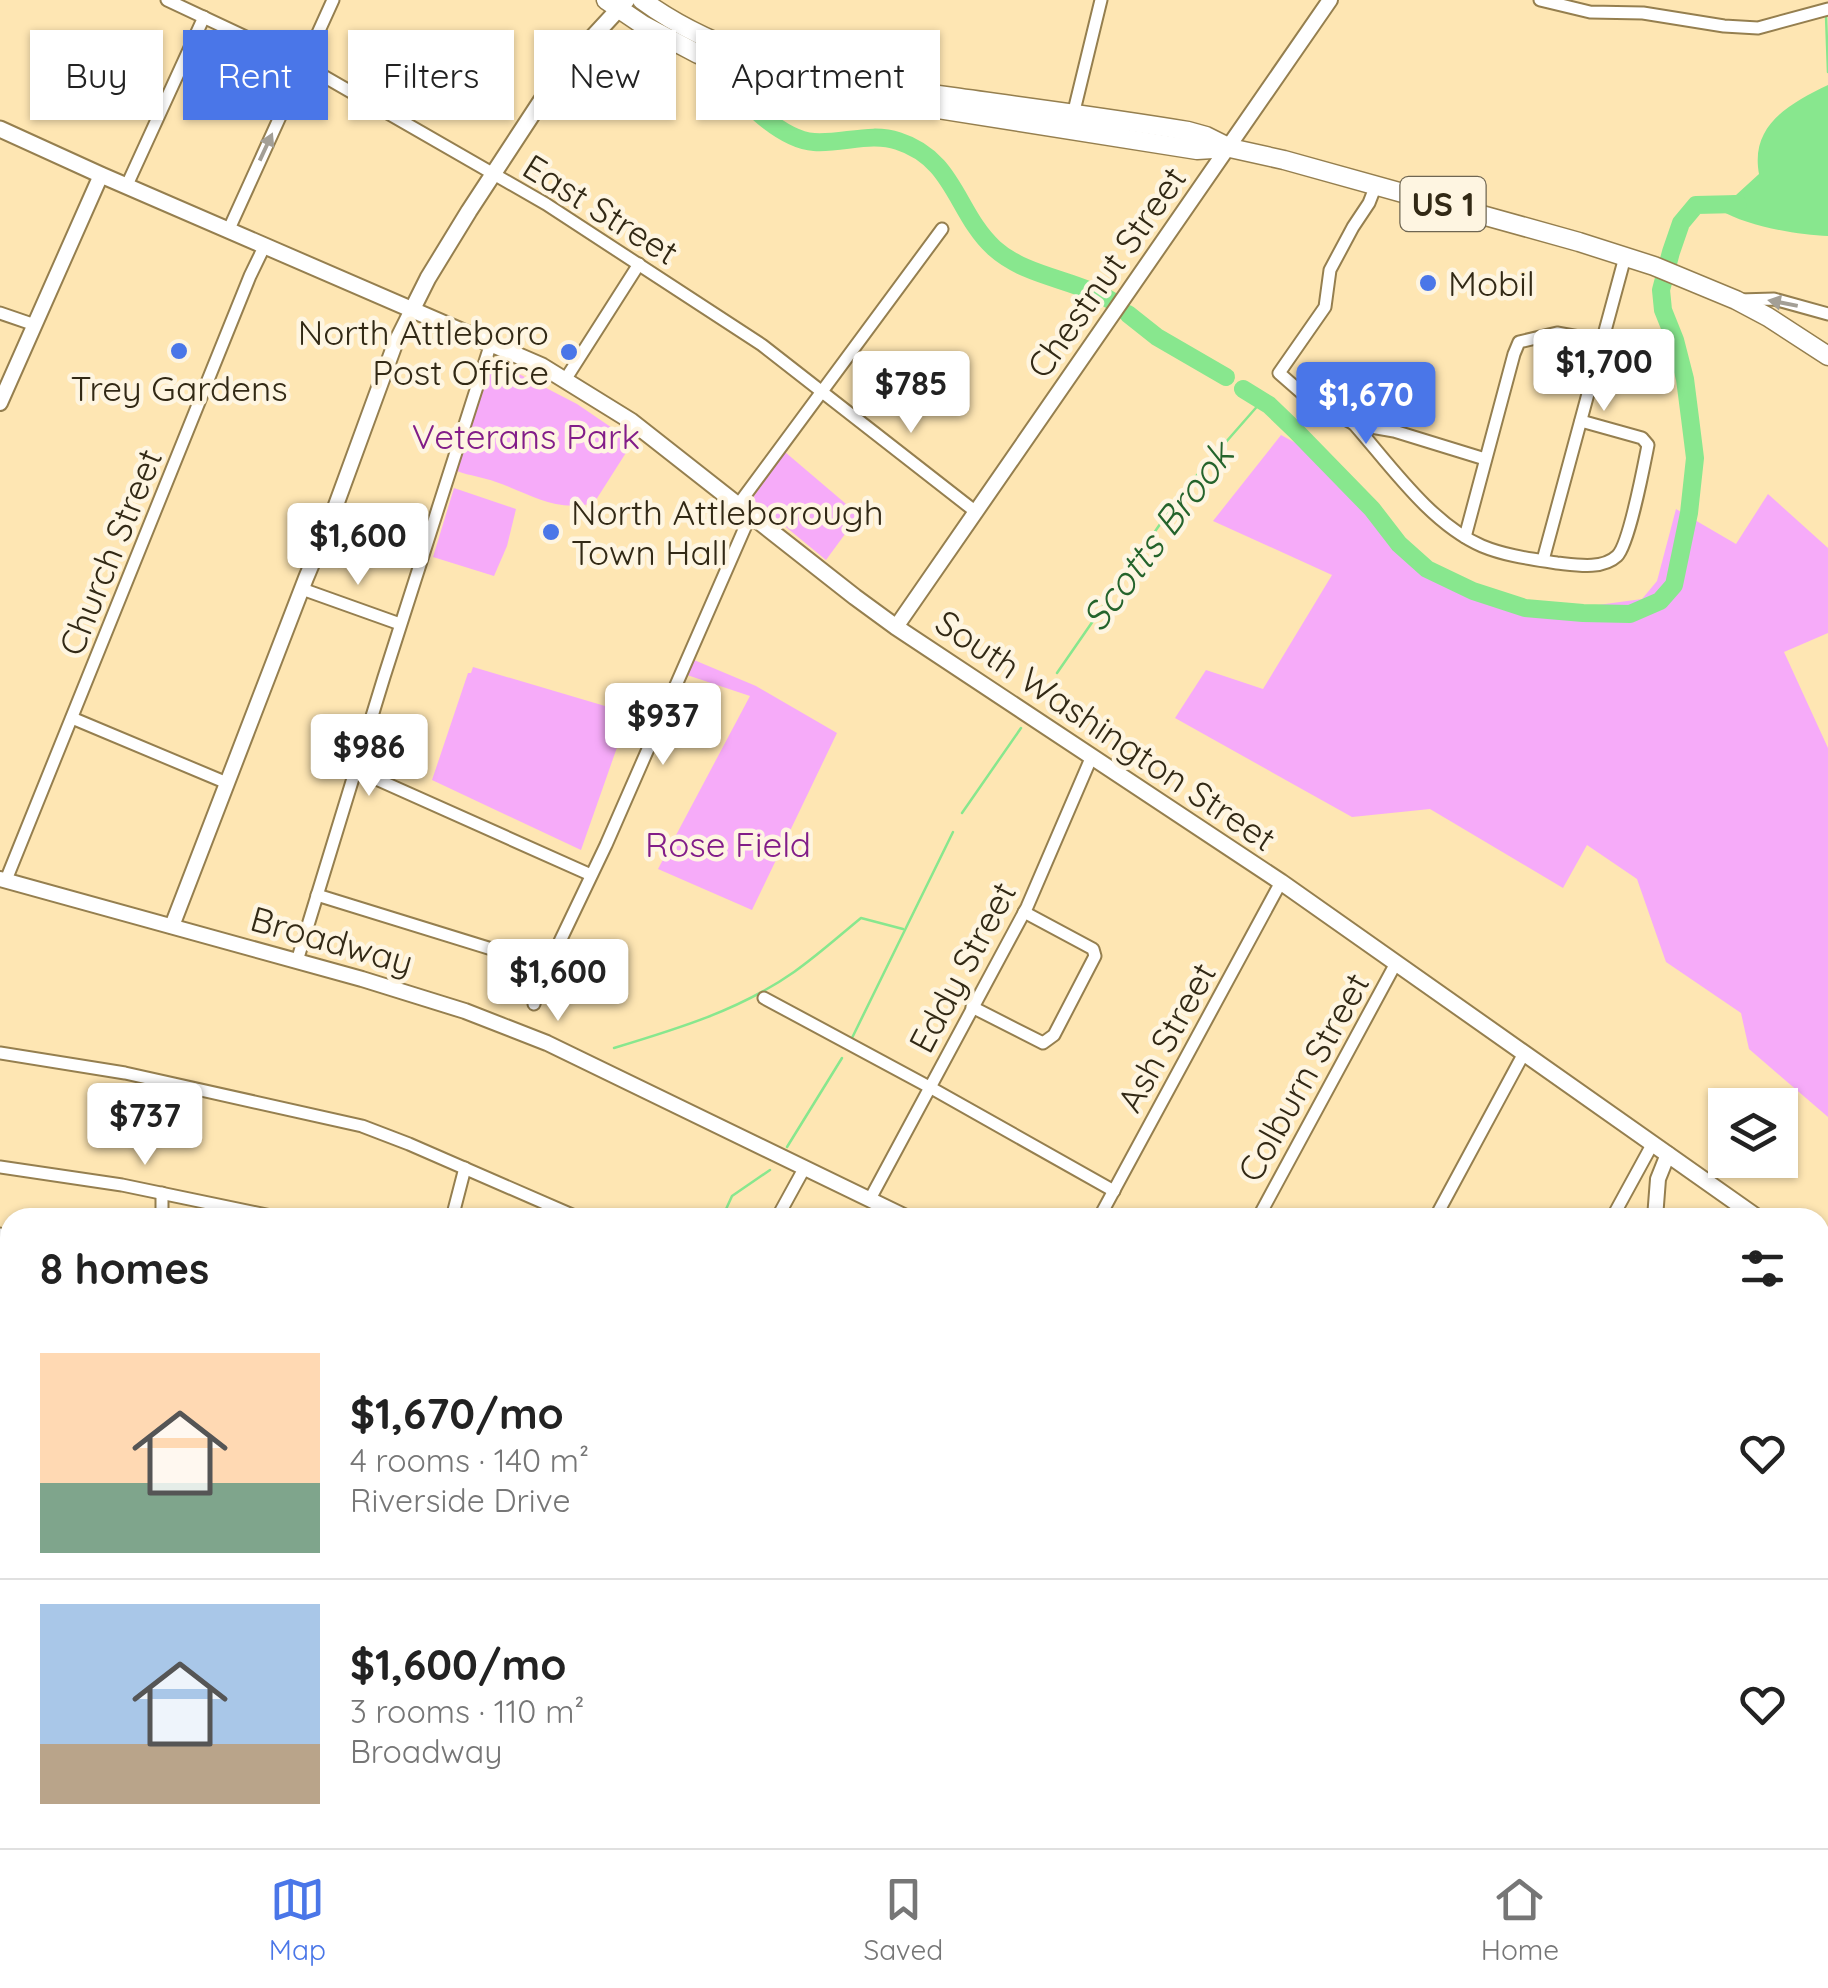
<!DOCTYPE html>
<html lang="en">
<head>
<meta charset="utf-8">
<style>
	:root { --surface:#fff; --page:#f6f6f6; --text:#222; --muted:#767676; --line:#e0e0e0; --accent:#4a76e8 }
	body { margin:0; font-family:Quicksand,sans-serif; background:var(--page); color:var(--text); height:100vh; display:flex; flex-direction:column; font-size:38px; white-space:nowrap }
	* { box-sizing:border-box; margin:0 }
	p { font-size:32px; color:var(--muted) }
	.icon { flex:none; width:55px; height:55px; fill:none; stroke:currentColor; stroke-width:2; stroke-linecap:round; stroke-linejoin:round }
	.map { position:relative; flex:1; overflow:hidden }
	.panel { position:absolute; left:0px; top:1208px; width:1830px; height:642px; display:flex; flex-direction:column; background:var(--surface); border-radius:30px 30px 0 0; box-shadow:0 2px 8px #0004 }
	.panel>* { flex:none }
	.guide { position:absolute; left:30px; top:30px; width:1000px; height:90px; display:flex; gap:20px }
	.buttons { position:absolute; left:1708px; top:1088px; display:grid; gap:20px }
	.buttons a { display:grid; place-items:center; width:90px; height:90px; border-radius:0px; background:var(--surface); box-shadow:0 2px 8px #0004; font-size:50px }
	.price { position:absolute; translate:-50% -85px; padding:0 22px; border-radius:10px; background:#fff; color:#222; font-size:32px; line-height:65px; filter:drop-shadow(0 2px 5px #0008) }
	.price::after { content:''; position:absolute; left:50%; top:60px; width:30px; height:22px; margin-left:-15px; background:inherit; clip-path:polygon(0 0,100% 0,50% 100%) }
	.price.selected { background:var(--accent); color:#fff }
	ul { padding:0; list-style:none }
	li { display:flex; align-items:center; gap:30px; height:250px; padding:0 40px }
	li+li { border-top:2px solid var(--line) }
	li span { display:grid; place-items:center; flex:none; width:280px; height:200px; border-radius:0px; color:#555 }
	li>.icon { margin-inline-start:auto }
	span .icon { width:120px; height:120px; fill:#fffc; stroke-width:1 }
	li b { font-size:42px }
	h2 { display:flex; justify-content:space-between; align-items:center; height:120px; padding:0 40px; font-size:42px }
	.chip { padding:0 35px; border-radius:0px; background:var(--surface); box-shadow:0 2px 8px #0004; font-size:35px; line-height:90px }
	.chip.selected { background:var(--accent); color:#fff }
	.tabs { display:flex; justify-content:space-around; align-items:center; height:140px; border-top:2px solid var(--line); background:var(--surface); font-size:28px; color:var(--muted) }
	.tabs a { display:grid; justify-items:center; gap:5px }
	.tabs .selected { color:var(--accent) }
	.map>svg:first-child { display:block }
	.green { fill:#f6abf9 }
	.water { fill:#88e78e }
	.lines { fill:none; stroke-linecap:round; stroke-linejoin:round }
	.stream { stroke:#88e78e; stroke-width:2.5 }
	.river { stroke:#88e78e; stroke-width:18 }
	.minor-casing { stroke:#957f4f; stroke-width:15 }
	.tertiary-casing { stroke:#957f4f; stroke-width:18 }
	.secondary-casing { stroke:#957f4f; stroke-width:19 }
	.primary-casing { stroke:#957f4f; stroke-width:21 }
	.minor { stroke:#fff; stroke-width:11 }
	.tertiary { stroke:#fff; stroke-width:14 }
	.secondary { stroke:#fff; stroke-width:15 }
	.primary { stroke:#fff; stroke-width:18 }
	.oneway { fill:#a39f96 }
	.poi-dot { fill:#4a76e8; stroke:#fef5e1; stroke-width:4 }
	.labels { text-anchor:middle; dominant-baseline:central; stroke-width:9; stroke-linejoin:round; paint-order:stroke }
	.shield { fill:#fef5e1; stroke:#6f6652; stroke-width:2.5 }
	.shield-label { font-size:32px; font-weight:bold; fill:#322915 }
	.street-label { font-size:35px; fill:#322915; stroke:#fef5e1 }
	.poi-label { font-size:35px; fill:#322915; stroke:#fef5e1; text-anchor:start }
	.park-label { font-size:35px; fill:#821d88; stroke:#fef5e1 }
	.water-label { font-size:38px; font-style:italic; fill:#25642c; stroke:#fef5e1 }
</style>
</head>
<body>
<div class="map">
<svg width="1828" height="1848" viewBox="0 0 1828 1848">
	<rect width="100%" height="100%" fill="#fee6b3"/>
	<g class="green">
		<path d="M498 363 577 404 624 436 629 448 594 503C555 513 531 494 496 482 483 477 470 476 457 471L488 367Z"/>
		<path d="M1281 435 1316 454 1374 505 1423 560 1512 600 1583 607 1642 599 1657 581 1676 509 1736 544 1768 494 1828 548V633L1784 652 1828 748V1117L1749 1049 1741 1013 1666 962 1637 879 1587 845 1563 888 1430 809 1352 817 1175 718 1206 670 1263 689 1332 575 1213 521Z"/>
		<path d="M785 452 859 515 826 560 753 500 754 496Z"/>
		<path d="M454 488 516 509 507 546 494 576 433 557Z"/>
		<path d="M694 660 756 686 837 733 752 910 658 869 750 696 687 675Z"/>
		<path d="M473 667 605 706 621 736 581 850 432 780 468 673H471Z"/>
	</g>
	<path class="water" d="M1828 85V236C1797 235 1746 226 1720 210L1718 198 1736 195 1759 174C1750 125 1789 104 1828 85Z"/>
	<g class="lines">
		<g class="stream">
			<path d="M1826 15 1828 72"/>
			<path d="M1057 673 1183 491 1261 402"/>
			<path d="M962 813 1021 728"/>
			<path d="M852 1038 953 832"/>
			<path d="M614 1048C677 1029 740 1010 794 972 818 955 839 936 861 918L903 929"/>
			<path d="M787 1147 842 1058"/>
			<path d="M722 1218 732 1196 770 1170"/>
			<path d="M0 1503 10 1500"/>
		</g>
		<g class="river">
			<path d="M723 76C742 100 782 140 814 142 842 144 871 132 898 141 955 159 956 213 994 248 1026 277 1074 279 1112 301"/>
			<path d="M1128 314 1157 337 1226 377"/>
			<path d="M1243 389 1269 405 1295 430 1372 509 1399 544 1427 569 1473 591 1525 608 1583 613 1630 614 1660 601 1674 585 1689 513 1695 458 1690 418 1685 379 1675 340 1663 310 1661 290 1671 252 1681 223 1696 205 1738 204"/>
		</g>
		<defs>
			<g id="minor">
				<path d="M167 0 299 62 546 204 762 345 976 512"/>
				<path d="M1540 0 1590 12 1643 13 1724 26 1758 28 1828 9"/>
				<path d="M1073 115 1101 0"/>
				<path d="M127 185 204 17"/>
				<path d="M1376 185 1369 203 1353 227 1330 270 1325 307 1279 373 1303 394 1326 409 1354 424 1394 431 1485 459"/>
				<path d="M229 229 333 0"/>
				<path d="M1739 300 1774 299 1828 314"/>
				<path d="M0 313 35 325"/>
				<path d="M565 380 639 264"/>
				<path d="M1354 424C1390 465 1431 524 1482 546 1506 556 1532 559 1557 563 1576 565 1602 570 1617 556 1629 545 1644 465 1648 445L1642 438 1581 421"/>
				<path d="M738 505 942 229"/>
				<path d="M1465 537 1514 354 1519 342 1557 333 1601 341"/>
				<path d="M1543 560 1625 257"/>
				<path d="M302 589 400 624"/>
				<path d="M72 718 227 783"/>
				<path d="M356 770 591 875"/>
				<path d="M6 880 250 276 265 245"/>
				<path d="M317 895 524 959 546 963"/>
				<path d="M297 961 384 677 491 343"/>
				<path d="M764 998 933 1089 1114 1191"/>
				<path d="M534 1004 546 963 552 958 606 845 750 516"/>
				<path d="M972 1007 1043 1043 1054 1035 1095 956 1093 949 1024 912"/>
				<path d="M0 1053 125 1073 362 1126 409 1144 579 1218"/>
				<path d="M0 1167 122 1185 281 1218"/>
				<path d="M870 1199 1027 907 1092 756"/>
				<path d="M162 1218V1193"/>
				<path d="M452 1218 465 1168"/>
				<path d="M777 1218 805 1167"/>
				<path d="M1099 1218 1281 882"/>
				<path d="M1258 1218 1396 963"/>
				<path d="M1435 1218 1524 1053"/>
				<path d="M1612 1218 1653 1143"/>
				<path d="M0 1234 10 1255"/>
				<path d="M0 1334H10"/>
				<path d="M1820 1374 1828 1355"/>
				<path d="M0 1441 10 1440"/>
				<path d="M0 1723 10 1725"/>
				<path d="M1820 1732 1828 1700"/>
				<path d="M597 1840 664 1848"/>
				<path d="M1467 1840 1482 1848"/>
				<path d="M34 1848V1840"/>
				<path d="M289 1848 310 1840"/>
				<path d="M428 1848V1840"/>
				<path d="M534 1848V1840"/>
				<path d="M733 1848 735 1840"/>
				<path d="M1650 1848 1652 1840"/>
				<path d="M1805 1848V1840"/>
			</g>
			<g id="tertiary">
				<path d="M0 403 101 175"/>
				<path d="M896 627 1330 0"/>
				<path d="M0 879 362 979 465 1011 547 1043 908 1218"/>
				<path d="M172 926 306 578 332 516 395 344 412 310"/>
				<path d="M1655 1218 1658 1179 1668 1154"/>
				<path d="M1514 1848 1517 1840"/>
			</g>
			<g id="secondary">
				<path d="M0 129 101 175 542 366 631 421 855 597 896 627 1281 882 1758 1218"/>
				<path d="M412 310 428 278 469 211 541 101 565 67 627 0"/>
				<path d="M1820 1261 1828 1267"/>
			</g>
			<g id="primary">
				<path d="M606 0 643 25 698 54 792 86 1197 150 1229 148"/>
				<path d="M642 0C732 66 845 82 953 97 1031 108 1110 118 1188 131L1206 136 1230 148 1284 160 1579 242 1654 266 1736 300 1768 317 1828 356"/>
			</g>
		</defs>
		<use href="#minor" class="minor-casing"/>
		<use href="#tertiary" class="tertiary-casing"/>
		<use href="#secondary" class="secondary-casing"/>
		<use href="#primary" class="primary-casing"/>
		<use href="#minor" class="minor"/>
		<use href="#tertiary" class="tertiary"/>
		<use href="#secondary" class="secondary"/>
		<use href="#primary" class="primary"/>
	</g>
	<defs><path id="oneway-solid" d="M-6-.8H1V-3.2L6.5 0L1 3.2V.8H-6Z" transform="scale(2.5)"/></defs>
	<g class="oneway">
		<use href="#oneway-solid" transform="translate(266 147) rotate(-65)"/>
		<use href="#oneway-solid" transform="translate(1783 303) rotate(-169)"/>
	</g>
	<g class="poi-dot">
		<circle cx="1428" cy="283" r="10"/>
		<circle cx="179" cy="351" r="10"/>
		<circle cx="569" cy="352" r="10"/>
		<circle cx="551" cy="532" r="10"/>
	</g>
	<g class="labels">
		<rect class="shield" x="1400.5" y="177" width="85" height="54" rx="8"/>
		<g class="shield-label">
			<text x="1443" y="204">US 1</text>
		</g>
		<g class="street-label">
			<text transform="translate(601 209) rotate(32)">East Street</text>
			<text transform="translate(1106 272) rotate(-55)">Chestnut Street</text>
			<text transform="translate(110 552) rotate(-68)">Church Street</text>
			<text transform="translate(1106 730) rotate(34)">South Washington Street</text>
			<text transform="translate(332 940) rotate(16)">Broadway</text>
			<text transform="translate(962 967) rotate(-62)">Eddy Street</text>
			<text transform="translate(1166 1037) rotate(-61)">Ash Street</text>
			<text transform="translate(1303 1077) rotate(-61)">Colburn Street</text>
		</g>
		<g class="poi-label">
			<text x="1448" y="283">Mobil</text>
			<text x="549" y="332" text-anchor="end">North Attleboro<tspan x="549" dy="40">Post Office</tspan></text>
			<text x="179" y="388" text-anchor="middle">Trey Gardens</text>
			<text x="571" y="512">North Attleborough<tspan x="571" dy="40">Town Hall</tspan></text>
		</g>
		<g class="park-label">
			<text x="526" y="436">Veterans Park</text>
			<text x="728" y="844">Rose Field</text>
		</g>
		<g class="water-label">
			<text transform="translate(1157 536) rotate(-53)">Scotts Brook</text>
		</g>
	</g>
</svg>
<div class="buttons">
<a><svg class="icon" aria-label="layers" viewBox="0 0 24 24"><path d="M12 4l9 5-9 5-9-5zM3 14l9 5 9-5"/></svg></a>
</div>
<b class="price" style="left:1604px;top:414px">$1,700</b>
<b class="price" style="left:911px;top:436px">$785</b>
<b class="price selected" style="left:1366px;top:447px">$1,670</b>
<b class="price" style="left:358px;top:588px">$1,600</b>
<b class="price" style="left:663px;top:768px">$937</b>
<b class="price" style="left:369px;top:799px">$986</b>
<b class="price" style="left:558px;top:1024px">$1,600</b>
<b class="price" style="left:145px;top:1168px">$737</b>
<div class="guide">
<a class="chip">Buy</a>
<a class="chip selected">Rent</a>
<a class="chip">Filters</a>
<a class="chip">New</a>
<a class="chip">Apartment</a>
</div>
<section class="panel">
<h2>8 homes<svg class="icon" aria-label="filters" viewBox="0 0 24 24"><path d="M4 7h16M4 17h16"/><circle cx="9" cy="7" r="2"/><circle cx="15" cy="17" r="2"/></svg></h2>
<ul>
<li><span style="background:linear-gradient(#ffd9b3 65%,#7fa58c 0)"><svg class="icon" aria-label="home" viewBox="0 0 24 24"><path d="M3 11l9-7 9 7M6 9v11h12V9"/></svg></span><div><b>$1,670/mo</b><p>4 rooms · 140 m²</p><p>Riverside Drive</p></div><svg class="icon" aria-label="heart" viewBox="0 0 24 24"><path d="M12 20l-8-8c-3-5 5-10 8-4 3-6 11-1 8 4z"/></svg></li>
<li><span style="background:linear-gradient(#a9c7e8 70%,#b9a48a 0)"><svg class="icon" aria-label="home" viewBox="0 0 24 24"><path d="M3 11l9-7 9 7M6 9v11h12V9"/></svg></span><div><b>$1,600/mo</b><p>3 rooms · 110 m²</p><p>Broadway</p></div><svg class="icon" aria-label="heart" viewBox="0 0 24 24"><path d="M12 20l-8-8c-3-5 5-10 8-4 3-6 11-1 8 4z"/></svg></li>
</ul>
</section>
</div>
<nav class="tabs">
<a class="selected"><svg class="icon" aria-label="map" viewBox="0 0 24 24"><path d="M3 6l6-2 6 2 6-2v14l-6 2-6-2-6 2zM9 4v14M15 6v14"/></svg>Map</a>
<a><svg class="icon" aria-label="saved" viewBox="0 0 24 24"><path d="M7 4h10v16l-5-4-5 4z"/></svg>Saved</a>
<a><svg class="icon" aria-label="home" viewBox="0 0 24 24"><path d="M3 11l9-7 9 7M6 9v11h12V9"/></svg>Home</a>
</nav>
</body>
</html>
